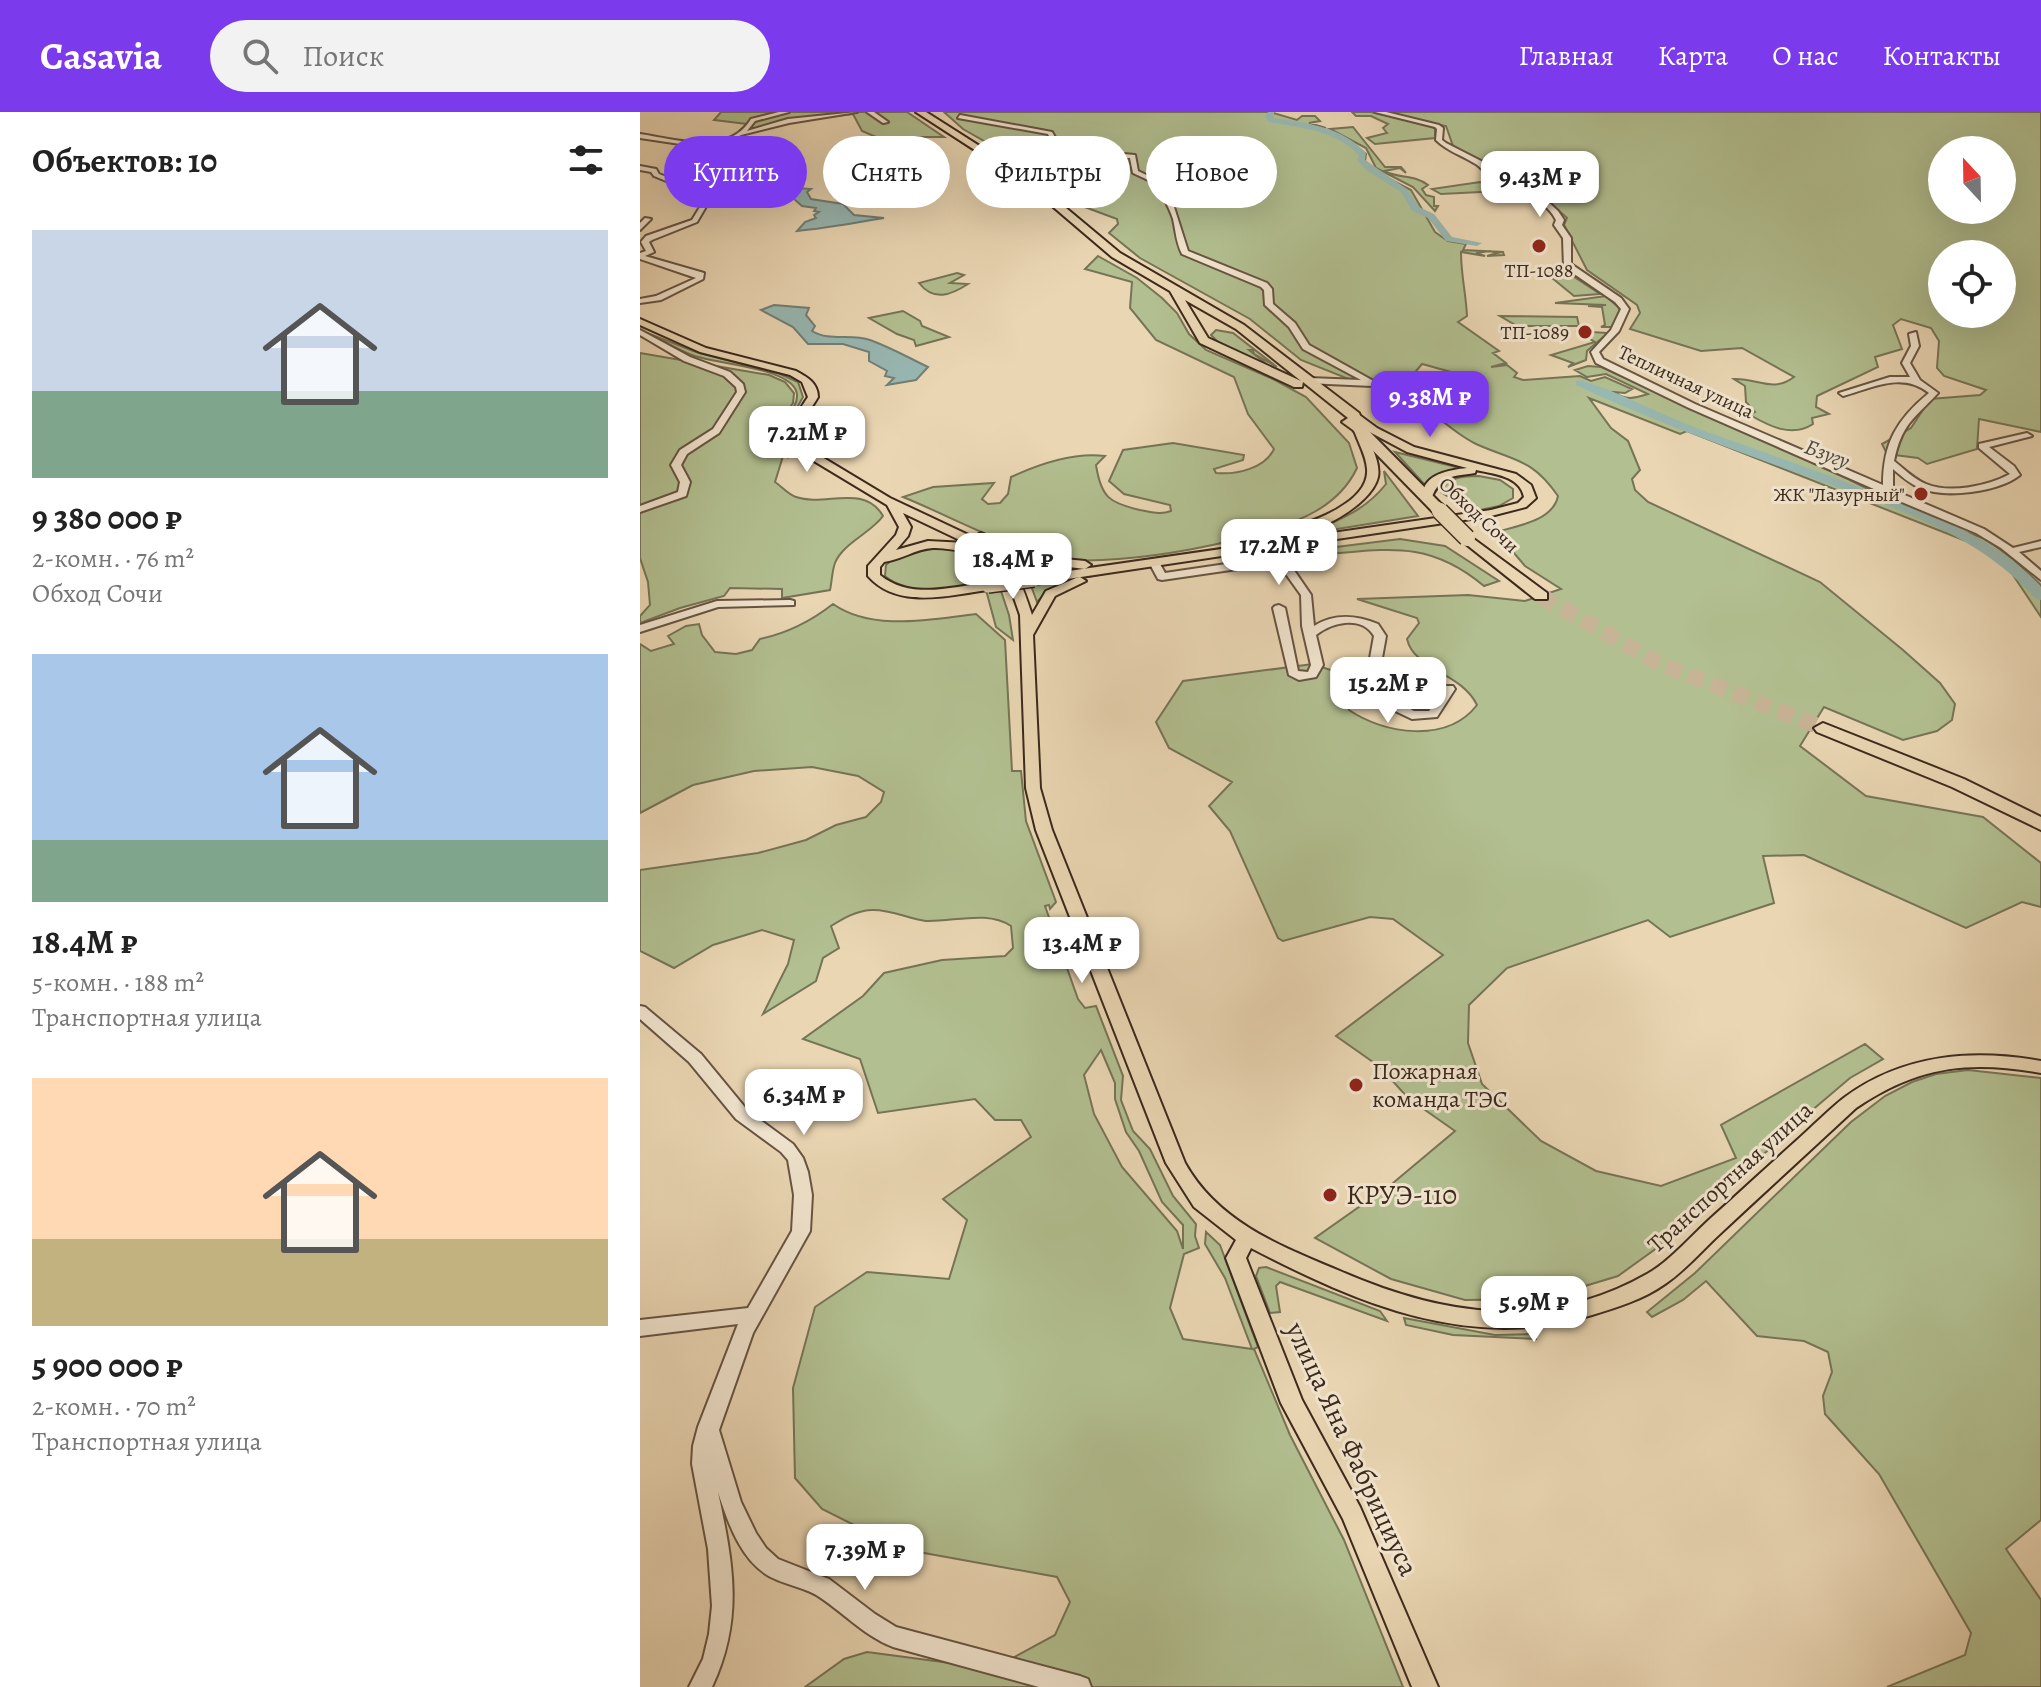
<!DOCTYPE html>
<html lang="ru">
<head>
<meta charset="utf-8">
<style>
	:root { --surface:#fff; --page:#f2f2f2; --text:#222; --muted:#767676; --accent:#7c3aed }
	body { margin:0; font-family:Alegreya,serif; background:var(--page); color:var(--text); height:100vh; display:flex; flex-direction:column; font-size:30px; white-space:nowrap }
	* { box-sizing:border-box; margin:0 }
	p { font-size:26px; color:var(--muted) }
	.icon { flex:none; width:44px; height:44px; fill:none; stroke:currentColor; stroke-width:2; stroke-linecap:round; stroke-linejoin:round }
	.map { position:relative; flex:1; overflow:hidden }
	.details { display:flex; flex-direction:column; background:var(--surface); width:640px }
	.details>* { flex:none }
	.hud { position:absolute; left:24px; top:24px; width:760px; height:72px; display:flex; gap:16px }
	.needle { width:52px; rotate:338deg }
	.buttons { position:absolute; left:1288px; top:24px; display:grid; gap:16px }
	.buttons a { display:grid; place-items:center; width:88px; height:88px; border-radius:50%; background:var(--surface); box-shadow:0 8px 32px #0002; font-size:40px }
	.price { position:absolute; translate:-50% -68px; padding:0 18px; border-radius:16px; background:#fff; color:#222; font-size:26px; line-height:52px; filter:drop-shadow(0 2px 4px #0008) }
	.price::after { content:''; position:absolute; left:50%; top:48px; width:24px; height:18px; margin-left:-12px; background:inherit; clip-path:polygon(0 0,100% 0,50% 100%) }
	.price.selected { background:var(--accent); color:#fff }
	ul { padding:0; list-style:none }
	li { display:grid; align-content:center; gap:16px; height:424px; padding:0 32px }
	li span { display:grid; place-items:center; height:248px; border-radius:0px; color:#555 }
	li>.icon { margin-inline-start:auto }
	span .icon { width:144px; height:144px; fill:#fffc; stroke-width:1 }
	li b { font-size:34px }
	h2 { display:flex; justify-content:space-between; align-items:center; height:96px; padding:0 32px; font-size:34px }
	.tag { padding:0 28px; border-radius:36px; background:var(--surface); box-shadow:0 8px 32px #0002; font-size:28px; line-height:72px }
	.tag.selected { background:var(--accent); color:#fff }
	header { display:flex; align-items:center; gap:48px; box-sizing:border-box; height:112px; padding:0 40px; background:var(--accent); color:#fff }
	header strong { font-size:38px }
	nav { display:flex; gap:44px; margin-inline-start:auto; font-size:28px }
	.search { width:560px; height:72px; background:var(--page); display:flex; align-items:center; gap:20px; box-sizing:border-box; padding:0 28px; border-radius:44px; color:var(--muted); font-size:30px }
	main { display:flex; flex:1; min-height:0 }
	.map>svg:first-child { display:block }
	.green { fill:#b2bf90; stroke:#767456; stroke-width:2; fill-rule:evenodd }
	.water { fill:#98b8b2; stroke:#737f76; stroke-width:2 }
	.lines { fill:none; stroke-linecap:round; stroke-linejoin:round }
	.river { fill:#98b8b2; fill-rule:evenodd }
	.highway-tunnel { stroke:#c7b395; stroke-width:16; stroke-dasharray:16 8; stroke-linecap:butt }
	.minor-casing { stroke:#675442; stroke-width:4 }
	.major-casing { stroke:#3b291c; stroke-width:4 }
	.highway-casing { stroke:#3b291c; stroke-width:4 }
	.minor { fill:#f1e4ce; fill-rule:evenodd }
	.major { fill:#ead6b3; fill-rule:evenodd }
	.highway { fill:#ead6b3; fill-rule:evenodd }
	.major-bridge-casing { stroke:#3b291c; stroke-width:16; stroke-linecap:butt }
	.highway-bridge-far1-casing { stroke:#3b291c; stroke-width:16; stroke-linecap:butt }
	.highway-bridge-casing { stroke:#3b291c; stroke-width:19; stroke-linecap:butt }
	.major-bridge { stroke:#ead6b3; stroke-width:13 }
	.highway-bridge-far1 { stroke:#ead6b3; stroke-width:13 }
	.highway-bridge { stroke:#ead6b3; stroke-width:16 }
	.poi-dot { fill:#8f2418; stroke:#f1e4ce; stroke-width:3 }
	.labels { text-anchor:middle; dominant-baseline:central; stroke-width:6; stroke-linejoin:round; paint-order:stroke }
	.far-poi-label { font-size:20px; fill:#3b291c; stroke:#f1e4ce; text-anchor:end }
	.far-street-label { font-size:20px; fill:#3b291c; stroke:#f1e4ce }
	.far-water-label { font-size:22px; font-style:italic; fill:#524d42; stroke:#f1e4ce }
	.poi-label { font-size:24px; fill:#3b291c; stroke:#f1e4ce; text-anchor:start }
	.street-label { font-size:24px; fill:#3b291c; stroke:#f1e4ce }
	.near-poi-label { font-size:28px; fill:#3b291c; stroke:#f1e4ce; text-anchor:start }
	.near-street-label { font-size:28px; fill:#3b291c; stroke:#f1e4ce }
</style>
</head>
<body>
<header>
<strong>Casavia</strong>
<div class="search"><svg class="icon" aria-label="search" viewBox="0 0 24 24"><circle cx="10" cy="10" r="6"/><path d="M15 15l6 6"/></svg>Поиск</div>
<nav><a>Главная</a><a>Карта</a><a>О нас</a><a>Контакты</a></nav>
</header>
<main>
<section class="details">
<h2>Объектов: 10<svg class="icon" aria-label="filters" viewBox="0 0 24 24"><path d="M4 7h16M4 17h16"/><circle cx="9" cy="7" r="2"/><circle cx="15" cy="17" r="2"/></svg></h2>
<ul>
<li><span style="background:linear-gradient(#c9d6e8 65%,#7fa58c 0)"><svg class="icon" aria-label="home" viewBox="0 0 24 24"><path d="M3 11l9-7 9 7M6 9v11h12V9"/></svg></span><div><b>9 380 000 ₽</b><p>2-комн. · 76 m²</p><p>Обход Сочи</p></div></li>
<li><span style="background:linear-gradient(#a9c7e8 75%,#7fa58c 0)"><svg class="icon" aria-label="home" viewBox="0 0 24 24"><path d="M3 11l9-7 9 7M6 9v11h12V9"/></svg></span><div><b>18.4M ₽</b><p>5-комн. · 188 m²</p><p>Транспортная улица</p></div></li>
<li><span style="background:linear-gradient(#ffd9b3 65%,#c2b280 0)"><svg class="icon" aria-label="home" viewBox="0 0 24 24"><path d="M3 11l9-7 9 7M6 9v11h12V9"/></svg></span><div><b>5 900 000 ₽</b><p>2-комн. · 70 m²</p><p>Транспортная улица</p></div></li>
</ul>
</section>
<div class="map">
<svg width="1401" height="1575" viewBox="0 0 1401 1575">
	<rect width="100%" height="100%" fill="#ead6b3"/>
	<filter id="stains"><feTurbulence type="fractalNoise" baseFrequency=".0025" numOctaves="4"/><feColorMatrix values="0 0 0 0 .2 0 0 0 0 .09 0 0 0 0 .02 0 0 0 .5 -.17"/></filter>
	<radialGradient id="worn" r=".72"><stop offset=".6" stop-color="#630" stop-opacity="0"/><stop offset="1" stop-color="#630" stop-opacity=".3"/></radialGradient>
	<g class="green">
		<path d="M81 0H267L304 25H236L222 19 213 2 142 11 112 20 100 18 107 12 74 8Z"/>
		<path d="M304 0H630L657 8 662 4H675L680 9 669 11 686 16 668 14 701 24 726 42 725 49 738 61 771 78 795 120 808 129 826 132 823 138 863 140 864 143 847 144 857 141 850 139 836 141 845 144 821 140C821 163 826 182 827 204L818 210 859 239 853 241 866 251 851 255 867 253 877 261 874 265 883 268 940 264 951 269 965 265 992 277 985 281 974 280C986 289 995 286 1008 282L966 262 947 265 935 258 948 254 961 255 1208 367 1292 409 1346 427 1374 448 1401 473V505L1365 451 1326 429 1047 319 1040 322 949 286 971 316 988 329 1000 358 992 367 995 378 1008 390 1180 470 1263 538 1300 571 1315 592 1312 608 1297 619 1263 628 1184 595 1160 634 1226 684 1343 705 1401 751V795L1382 790 1326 816 1164 743 1123 744 1134 791 1030 825 1008 808 867 856 829 893 828 931 842 972 901 1029 956 1059 1021 1074 1096 1046 1081 1013 1225 932 1243 947 1210 966 1150 1017 1053 1110 978 1164 902 1187 825 1188 751 1167 675 1126 753 1071 815 1019 768 986 740 955 696 924 803 843 753 807 730 805 643 829 638 826 590 719 569 694 592 670 529 636 516 610 543 569 673 552 714 566 722 579 709 591V598C744 622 807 632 837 593 821 560 774 558 767 527L779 511 777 506 717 487 828 483 885 489 921 477 885 454 856 420C877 414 913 409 918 384 892 346 874 349 836 332 822 325 807 313 795 303L842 291 822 278 815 261 782 252 766 271 716 270 661 248 610 207 500 146 469 121 478 112 477 107 434 91 381 50 323 17Z"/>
		<path d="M712 0H731L791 14 795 17V26L735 32 727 26 747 21 743 16 748 12 731 4H716Z"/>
		<path d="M743 0H1401V320L1339 307 1337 337 1287 352 1278 346 1247 342 1242 332 1271 316 1290 287 1340 283 1346 278 1304 264 1297 256 1299 229 1291 216 1261 207 1253 213 1262 237 1235 245 1238 255 1177 284 1176 295 1189 302 1172 306 1173 312C1152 326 1129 314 1110 303L1115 300 1106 290 1105 274 1094 267C1118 266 1133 281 1154 265L1102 236 1061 239 990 217 1000 201 997 193 947 158 924 113 927 106C907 86 884 75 857 65L856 60 813 34 806 14ZM1302 38H1362V98H1302ZM1302 142H1362V202H1302Z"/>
		<path d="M713 15 745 55H761L766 61 760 56 744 59C759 67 774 62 788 73L782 77 786 83 794 85V94H798L795 99 773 75 736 56 726 36 690 17Z"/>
		<path d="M840 70 861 79 801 82 792 77Z"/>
		<path d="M458 144 497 166 522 186 537 201 549 222 566 238 635 268 666 285 709 331 717 356C708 375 695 388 676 399 625 429 480 455 421 447 373 439 310 404 263 385L293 375 354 371 342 387 348 392 360 391 368 382 371 365C399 352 434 340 465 344L456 353C461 385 469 391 500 398 512 400 520 403 531 399L530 393 484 382 469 369 483 338 533 331 604 343 603 348 574 357 576 361C597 363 625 356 634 337L608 302 594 265 516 228 490 196 492 170 445 157Z"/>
		<path d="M925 159 960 182 934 184 906 161Z"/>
		<path d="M317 161 324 163 310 171 328 172C311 183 294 190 279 171Z"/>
		<path d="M966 184 979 196 980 202 972 215H961L965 213 962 195 948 194 966 193 915 191Z"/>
		<path d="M263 199 280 209 282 214 309 225 276 234 274 228 257 222 229 206Z"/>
		<path d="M860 204 937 205 939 214H877Z"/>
		<path d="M576 218 593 221 637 255 614 242 613 238H609L630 255 581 233 571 223Z"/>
		<path d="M2 219 56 240 138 261 158 270 163 285 144 319 152 340 148 345 137 320C142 308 158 296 157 283 156 255 72 252 52 243 35 236 18 226 2 219Z"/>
		<path d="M936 219 968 221 947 239 946 248 928 255 933 251 911 243 955 230Z"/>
		<path d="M0 241 129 263 145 270 154 281 153 291 135 318 137 333 143 344 135 370C141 374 149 383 156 385 185 395 224 371 243 404 231 421 203 431 195 451 192 459 192 469 190 478L142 486V477L90 476 84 484 40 496 0 511V504L10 493 8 470 0 446Z"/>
		<path d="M755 340 824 357 785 373Z"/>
		<path d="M744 359 778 404 666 422C697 409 725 399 746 372Z"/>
		<path d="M839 364 860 368 873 377V386L859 394 826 401 821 393 801 380C806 365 825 364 839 364Z"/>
		<path d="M760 427 805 434 859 469 844 474C787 426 745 438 677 443L664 439Z"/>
		<path d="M292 434C321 438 339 445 356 469 323 473 273 488 245 464L246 453 252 448Z"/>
		<path d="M356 435 406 452 457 456 438 459 442 466 512 454C478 461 420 462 397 490L386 460Z"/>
		<path d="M360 476 369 503 373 528 356 515 346 478Z"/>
		<path d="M193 492C233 520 291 507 336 502L365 528 372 659H381L386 709 416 790 410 797 409 793 405 794 438 887 445 896 456 894 483 964 481 988 493 1019 510 1037 533 1084 556 1112 555 1124 559 1136 544 1142 530 1196 543 1227 612 1237 585 1166 565 1132 566 1120 580 1133 618 1235 614 1237 650 1323 704 1428 763 1575H165L204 1547 227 1540 318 1552 367 1549 415 1523 430 1490 417 1465 262 1437 182 1397 155 1366 153 1276 175 1195 227 1160 309 1167 327 1108 303 1087 391 1025 381 1008H355L335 987 238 1001 220 947 163 927 223 884 244 861 302 848 365 844 373 836 371 814C347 798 314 810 286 809 268 807 251 797 231 798 216 799 204 806 191 814L199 836 183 846 176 869 123 902 148 852 154 828 122 818 73 833 34 856 0 839V758L118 741 166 728 196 713 226 705 241 690 244 680 218 664 172 655 114 659 53 673 0 701V532L11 539 34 532 28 524 46 514 59 512 62 523 75 540 96 542 112 538 120 527C148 521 170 510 193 492ZM461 938 475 971V987L486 1020 499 1039 522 1090 543 1113V1137L537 1119 482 1055 454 1002 444 963Z"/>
		<path d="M1328 958 1401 966V1408L1366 1437 1401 1488V1575H1247L1325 1543 1331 1521 1239 1362 1185 1302 1183 1284 1192 1260 1188 1240 1164 1229 1117 1224 1066 1169 1043 1188 1012 1205 1007 1200 1055 1161 1211 1010 1245 984 1272 970 1296 962Z"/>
		<path d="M626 1155 740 1199 747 1209 640 1170 636 1174 640 1200 630 1201 616 1164 619 1156Z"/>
		<path d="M764 1206 855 1223 895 1222 896 1227 813 1223 766 1213Z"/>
	</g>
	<g class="water">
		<path d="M156 76 171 77 167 80 171 87 203 92 214 103 244 106C213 111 188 116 157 119L165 110 176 106 174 103 179 100 174 99 176 96 162 94 145 79Z"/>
		<path d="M134 193 169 196 166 203 175 214 172 219C190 230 211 221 230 228 252 236 267 245 288 255L276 268 247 273 254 266 245 264 247 259 229 249V240L203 232H168L153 215 121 198Z"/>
	</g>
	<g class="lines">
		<g class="river">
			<path d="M628 0H634V6C668 11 702 15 726 41L725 48 767 77 779 95 794 102 812 125 842 131 837 134 806 129 788 106 772 99 761 80 726 58 717 48 719 43C695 18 662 16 629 10L625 5Z"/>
			<path d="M940 268C980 280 1019 302 1059 317 1117 338 1175 358 1232 380 1294 404 1356 425 1401 475V488L1396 487C1336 419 1245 393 1163 363 1086 335 1010 308 936 273V269Z"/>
		</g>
		<path class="highway-tunnel" d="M901 484 1018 551 1183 616"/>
		<defs>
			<g id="minor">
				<path d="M139 0H149L115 9 107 19 148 7 217 0 149 11 101 23 87 31 101 47 71 86 57 110 12 128 9 130 14 140 5 144 64 161 63 167 21 188 0 191V187L16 184 56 166 0 147V141L6 139 1 130 6 124 52 108 71 77 36 73 14 64 11 60 0 58V54L16 57 19 62 37 69 74 74 95 47 82 34 60 35 0 26V22C35 27 88 45 111 7Z"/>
				<path d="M227 0H234L248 10 243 11Z"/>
				<path d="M735 0H746L799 13 803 16 802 28 806 31 843 50 856 64 904 86 918 99 924 108 922 113 931 126V152L981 186 989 197 979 219 959 240 963 247 1055 292 1243 373C1243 331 1257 307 1289 281 1262 259 1232 276 1203 284L1199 281 1250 265H1270L1262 251 1271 234 1269 222 1276 220 1279 234 1270 251 1280 268 1298 281C1274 307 1262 311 1254 349 1264 357 1274 367 1286 372 1310 382 1348 374 1370 362L1339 336V332L1387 321 1392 324 1349 335 1374 354 1380 363C1359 380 1305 387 1280 376 1270 372 1261 364 1253 357V378L1344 417 1373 436 1401 429V435L1379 440 1401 459V468L1361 436 1336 421 1245 383 1243 381 1049 296 956 251 951 240 971 218 981 197 975 190 924 155 923 126 914 113 916 108C903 83 875 81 853 68 846 63 842 55 834 51 821 43 807 39 796 28L797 17 795 15Z"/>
				<path d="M320 3 412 20 419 32 437 38 495 43 498 59 527 73 548 139 627 171 632 177 633 192 655 211 669 233 737 271 732 274 666 271V267L669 266 721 268 663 237 649 215 625 193 624 178 621 175 542 142C536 130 536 120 533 107 530 96 522 86 521 74L493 61 490 46 436 42 414 34 408 22 318 6Z"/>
				<path d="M5 106 11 107 0 118V111Z"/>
				<path d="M0 218 50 245 90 260 103 272 105 280 79 321 47 342 41 353 50 370 46 384 0 400V394L38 380 40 370 31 353 40 338 73 317 97 280 96 275 84 264 44 249 0 223Z"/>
				<path d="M641 444 645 445 671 483 674 514C695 501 716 503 738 512L746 524 742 546 764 571 763 593 774 599H789L805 574H813L815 577 797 605 772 607 753 598 752 571 730 546 734 524C722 503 692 510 676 523L683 553 676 565 659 568 649 563 633 496 635 494 639 493 645 496 658 559 668 560 671 553 662 514 661 483 638 451 522 468 518 467 511 454 516 451 520 452 525 461Z"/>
				<path d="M150 488 154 489V493L78 495 0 520V513L77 489Z"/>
				<path d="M0 894 5 895 61 942 108 999 153 1032 163 1046 168 1060 172 1083 170 1119 113 1221 79 1318 101 1390 116 1421 126 1436 138 1447 189 1467 235 1502 256 1515 440 1564 448 1567 451 1575H399L253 1535C225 1524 206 1503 181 1486 167 1476 150 1474 135 1467 102 1453 88 1411 78 1380 93 1451 104 1507 72 1575H49L63 1547 69 1522 72 1494 68 1437 52 1352 53 1334 58 1315 98 1212 0 1224V1208L108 1196 152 1119 154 1083 148 1048 141 1040 96 1007 49 950 0 907Z"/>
			</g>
			<g id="major">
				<path d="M0 207 66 236 156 259C167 265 178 271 178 285 168 302 155 316 167 336L250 386 337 427V423L341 421 394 444 445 449 451 453 445 457 388 450 338 428C373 446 381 469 392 503L406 479 436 466 440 465 446 469 415 484 393 523 400 676 412 718 545 1051C578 1110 640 1134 700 1159 803 1204 905 1220 1007 1162 1029 1150 1052 1123 1071 1106 1099 1081 1127 1055 1156 1029 1172 1015 1188 998 1205 985 1264 942 1332 937 1401 949V961C1329 948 1278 954 1216 996 1172 1037 1127 1078 1083 1119 1064 1136 1046 1158 1025 1172 1004 1187 976 1196 952 1203 830 1240 719 1192 611 1136L606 1146 662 1288 720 1395 798 1575H772L703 1407 641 1291 586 1146 596 1128 554 1095 526 1051 396 718 386 676 380 503 366 463 361 456 337 437C325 442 307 435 293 436 275 437 261 448 244 450L240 455V463C270 488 313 475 348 470L354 474 348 478C309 483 258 498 228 464V454L256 423 259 415 247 393 159 340C144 318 155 305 168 285L162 270 150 263 60 240 0 213ZM263 401 326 431 288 429 256 438 268 424 271 415Z"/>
				<path d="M710 302H718L737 316 774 335 876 362 891 373 896 386 886 395 851 404 394 472 388 468 394 464 851 398 878 391 884 385C880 364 854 362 836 358L835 361C811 365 801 362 791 387H783C780 363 808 358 827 356L767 340 724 317C729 331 741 349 738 365 731 396 663 429 634 426V422C661 413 730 394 727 357 726 342 717 329 713 315L718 312 710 306Z"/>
			</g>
			<g id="highway">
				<path d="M276 0H286L390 66 480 141 604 213 719 301 724 314 802 393V399H792L713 318 702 310 708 306 663 270 662 275H654L560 231 530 179 472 145 384 70ZM545 188 596 217 661 269 568 226Z"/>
				<path d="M827 422 907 481V487H895L822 429V423Z"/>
				<path d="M1183 611 1324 667 1401 705V718L1312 675 1177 620 1174 616Z"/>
			</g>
		</defs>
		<use href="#minor" class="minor-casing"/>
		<use href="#major" class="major-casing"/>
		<use href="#highway" class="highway-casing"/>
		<use href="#minor" class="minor"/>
		<use href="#major" class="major"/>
		<use href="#highway" class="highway"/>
		<defs>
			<path id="major-bridge" d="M348 474 394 468"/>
			<path id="highway-bridge-far1" d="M797 396 802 401"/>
			<path id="highway-bridge" d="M800 399 827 426"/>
		</defs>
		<use href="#major-bridge" class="major-bridge-casing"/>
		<use href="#highway-bridge-far1" class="highway-bridge-far1-casing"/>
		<use href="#highway-bridge" class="highway-bridge-casing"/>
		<use href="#major-bridge" class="major-bridge"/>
		<use href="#highway-bridge-far1" class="highway-bridge-far1"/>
		<use href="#highway-bridge" class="highway-bridge"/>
	</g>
	<g class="poi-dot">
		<circle cx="899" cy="134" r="8"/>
		<circle cx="945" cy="220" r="8"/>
		<circle cx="1281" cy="382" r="8"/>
		<circle cx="716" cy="973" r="8"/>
		<circle cx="690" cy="1083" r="8"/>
	</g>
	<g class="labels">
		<g class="far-poi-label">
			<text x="899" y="158" text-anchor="middle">ТП-1088</text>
			<text x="929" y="220">ТП-1089</text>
			<text x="1265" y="382">ЖК "Лазурный"</text>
		</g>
		<g class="far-street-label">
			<text transform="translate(1046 270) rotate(25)">Тепличная улица</text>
			<text transform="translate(839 403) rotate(43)">Обход Сочи</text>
		</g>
		<g class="far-water-label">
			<text transform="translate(1187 342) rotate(21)">Бзугу</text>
		</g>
		<g class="poi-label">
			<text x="732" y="959">Пожарная<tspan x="732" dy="28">команда ТЭС</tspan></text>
		</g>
		<g class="street-label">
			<text transform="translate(1090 1065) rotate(-42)">Транспортная улица</text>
		</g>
		<g class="near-poi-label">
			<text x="706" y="1083">КРУЭ-110</text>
		</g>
		<g class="near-street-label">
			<text transform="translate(712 1337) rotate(65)">улица Яна Фабрициуса</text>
		</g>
	</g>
	<rect width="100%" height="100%" filter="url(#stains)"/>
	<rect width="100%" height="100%" fill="url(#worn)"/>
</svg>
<div class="buttons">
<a><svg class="needle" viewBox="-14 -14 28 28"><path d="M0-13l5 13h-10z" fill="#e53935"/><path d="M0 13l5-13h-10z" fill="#767676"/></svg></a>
<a><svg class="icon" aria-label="locate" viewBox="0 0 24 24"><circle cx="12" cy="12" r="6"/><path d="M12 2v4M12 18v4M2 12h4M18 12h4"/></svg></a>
</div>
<b class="price" style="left:900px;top:107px">9.43M ₽</b>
<b class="price selected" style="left:790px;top:327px">9.38M ₽</b>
<b class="price" style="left:167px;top:362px">7.21M ₽</b>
<b class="price" style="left:639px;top:475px">17.2M ₽</b>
<b class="price" style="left:373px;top:489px">18.4M ₽</b>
<b class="price" style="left:748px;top:613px">15.2M ₽</b>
<b class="price" style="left:442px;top:873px">13.4M ₽</b>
<b class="price" style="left:164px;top:1025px">6.34M ₽</b>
<b class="price" style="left:894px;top:1232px">5.9M ₽</b>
<b class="price" style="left:225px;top:1480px">7.39M ₽</b>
<div class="hud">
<a class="tag selected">Купить</a>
<a class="tag">Снять</a>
<a class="tag">Фильтры</a>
<a class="tag">Новое</a>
</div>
</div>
</main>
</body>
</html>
